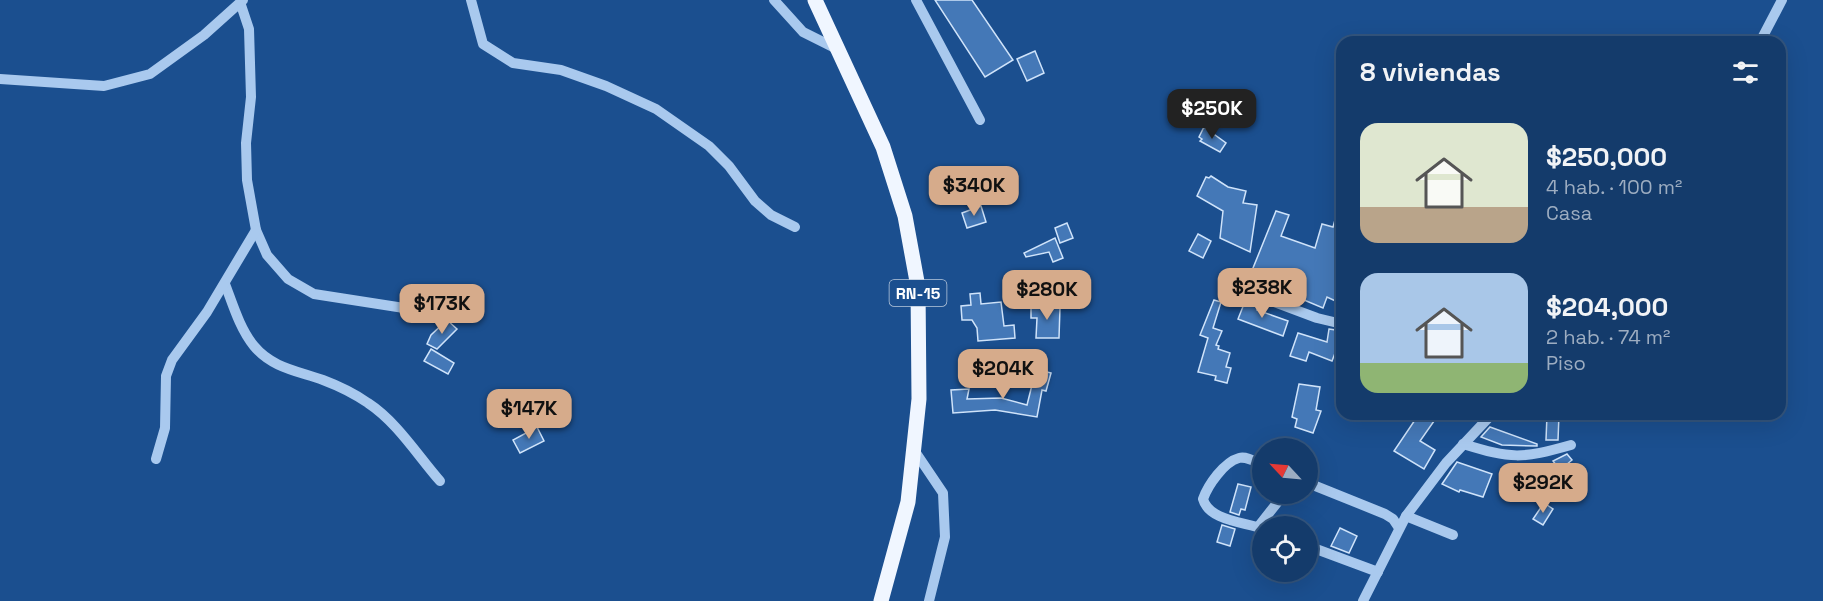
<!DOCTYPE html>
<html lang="es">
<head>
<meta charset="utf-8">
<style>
	:root { --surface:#143b6b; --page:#214673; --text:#f1f3f6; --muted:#9dadc1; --line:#33557e; --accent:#d6ab8b }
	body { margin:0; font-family:"Space Grotesk",sans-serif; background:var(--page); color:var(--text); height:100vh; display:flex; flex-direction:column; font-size:22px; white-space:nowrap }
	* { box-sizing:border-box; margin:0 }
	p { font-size:20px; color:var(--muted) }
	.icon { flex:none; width:33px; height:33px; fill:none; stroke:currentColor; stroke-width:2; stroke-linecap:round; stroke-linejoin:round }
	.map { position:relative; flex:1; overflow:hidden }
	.details { position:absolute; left:1336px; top:36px; width:450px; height:384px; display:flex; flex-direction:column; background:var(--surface); border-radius:18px; box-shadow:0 6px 24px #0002,0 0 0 2px var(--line) }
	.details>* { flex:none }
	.needle { width:39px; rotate:296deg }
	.controls { position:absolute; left:1252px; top:438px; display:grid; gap:12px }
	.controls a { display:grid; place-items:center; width:66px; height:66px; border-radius:50%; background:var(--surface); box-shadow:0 6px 24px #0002,0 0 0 2px var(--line); font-size:30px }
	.price { position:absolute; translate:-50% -51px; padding:0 14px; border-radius:12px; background:var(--accent); color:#111; font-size:20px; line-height:39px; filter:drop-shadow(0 2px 3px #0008) }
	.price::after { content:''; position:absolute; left:50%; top:36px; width:18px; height:14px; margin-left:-9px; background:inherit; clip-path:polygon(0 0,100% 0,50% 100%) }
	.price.active { background:#222; color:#fff }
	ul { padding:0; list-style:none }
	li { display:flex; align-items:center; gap:18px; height:150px; padding:0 24px }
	li span { display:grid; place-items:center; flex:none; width:168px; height:120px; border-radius:18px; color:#555 }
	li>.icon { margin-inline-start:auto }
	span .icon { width:72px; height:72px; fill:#fffc; stroke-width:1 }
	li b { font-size:26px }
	h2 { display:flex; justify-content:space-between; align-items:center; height:72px; padding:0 24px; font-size:26px }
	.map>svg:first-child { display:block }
	.building { fill:#4478b7; stroke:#cfe3fa; stroke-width:1.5 }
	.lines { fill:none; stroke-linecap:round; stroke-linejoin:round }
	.minor { stroke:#a9c9ee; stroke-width:10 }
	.major { stroke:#f0f6ff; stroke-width:15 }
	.labels { text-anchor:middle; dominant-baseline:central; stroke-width:4.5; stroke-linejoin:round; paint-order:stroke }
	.shield { fill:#1b4f8f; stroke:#bbcadd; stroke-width:1.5 }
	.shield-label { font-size:16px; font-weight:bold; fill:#fff }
</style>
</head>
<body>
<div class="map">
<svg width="1823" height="601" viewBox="0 0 1823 601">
	<rect width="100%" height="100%" fill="#1b4f8f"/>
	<g class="building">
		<path d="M935 0H972L1013 60 985 77Z"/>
		<path d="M1035 51 1044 73 1027 81 1017 59Z"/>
		<path d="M1204 127 1226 143 1220 152 1200 141 1202 139 1199 137Z"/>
		<path d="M1211 176 1228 187 1246 191 1243 203 1257 205 1250 252 1220 238 1223 211 1197 196 1206 177 1209 178Z"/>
		<path d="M981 206 986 222 967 228 962 213Z"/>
		<path d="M1339 206H1342V267L1336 281 1342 284V304L1327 297 1323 308 1278 289 1277 293 1251 285 1253 280 1249 278 1276 211 1289 215 1281 236 1315 248 1322 224 1333 227Z"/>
		<path d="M1067 223 1073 238 1060 243 1055 228Z"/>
		<path d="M1198 234 1211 241 1203 258 1189 251Z"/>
		<path d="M1055 238 1063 258 1053 262 1049 252 1026 257 1024 253Z"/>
		<path d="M980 293 981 304 1001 302 1004 326 1014 325 1015 338 978 341 977 328 972 320H962L961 306 971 305 970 294Z"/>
		<path d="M1246 299 1259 304 1257 310 1288 321 1283 336 1238 319Z"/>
		<path d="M1214 300 1221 302 1213 328 1222 331 1216 345 1219 346 1218 349 1230 353 1226 367 1231 368 1227 383 1215 380 1216 376 1198 372 1208 338 1200 335Z"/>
		<path d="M1031 306 1060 307 1059 338H1036L1037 318H1031Z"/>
		<path d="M447 320 457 329 437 349 427 344 431 335Z"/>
		<path d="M1329 329 1342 331V344L1339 343 1332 361 1309 352 1306 361 1290 356 1298 333 1327 342Z"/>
		<path d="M431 349 454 363 448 374 424 361Z"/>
		<path d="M975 356 1008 358 1007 373 974 371Z"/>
		<path d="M1036 369 1051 373 1046 391 1042 390 1037 417 995 410 953 413 951 390 969 389 967 399 1001 398 1027 405Z"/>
		<path d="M1299 384 1320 387 1316 410 1321 411 1313 433 1295 427 1297 419 1292 417Z"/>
		<path d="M1419 414H1439L1420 441 1435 450 1424 469 1394 451Z"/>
		<path d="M1547 415H1559L1558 440H1546Z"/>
		<path d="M537 427 544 441 520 453 513 440Z"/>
		<path d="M1490 427 1537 444V446L1502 445 1481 437Z"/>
		<path d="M1567 454 1572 460 1560 470 1553 461Z"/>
		<path d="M1457 462 1492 474 1483 497 1460 490 1459 492 1442 484Z"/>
		<path d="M1513 475 1527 482 1522 493 1507 486Z"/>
		<path d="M1238 484 1251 487 1245 510 1241 509 1239 515 1230 512Z"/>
		<path d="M1544 503 1553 509 1543 525 1533 519Z"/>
		<path d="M1222 525 1235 529 1230 546 1217 542Z"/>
		<path d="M1340 528 1357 536 1349 553 1331 546Z"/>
	</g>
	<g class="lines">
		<g class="minor">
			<path d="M471 0 483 44 513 63 561 70 606 86 656 109 709 146 729 166 755 201 771 215 795 227"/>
			<path d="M774 0 803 32 839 50"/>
			<path d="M916 0 980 120"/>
			<path d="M241 5 249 29 251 97 246 143 247 180 256 230 267 255 288 279 314 294 436 313"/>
			<path d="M1760 42 1782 0"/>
			<path d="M0 79 104 86 150 74 204 35 243 0"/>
			<path d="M1223 283 1317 318 1342 324"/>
			<path d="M225 284C233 305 240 329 254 346 272 368 298 371 323 380 339 386 355 394 368 403 397 422 418 456 440 481"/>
			<path d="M1463 444C1512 459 1521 459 1571 445"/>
			<path d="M914 450 943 493 945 537 929 601"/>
			<path d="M156 459 165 428 166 376 172 360 207 312 256 230"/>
			<path d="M1263 465C1256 462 1247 456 1239 458 1224 462 1208 485 1203 499 1209 521 1245 522 1263 529"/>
			<path d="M1308 483 1385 514 1393 519 1399 528"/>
			<path d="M1406 516 1453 535"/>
			<path d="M1258 527 1284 494"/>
			<path d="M1308 546 1378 572"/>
			<path d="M1363 601 1406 516 1446 463 1492 414"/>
		</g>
		<path class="major" d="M815 0 883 147 905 216 918 287 919 399 908 502 881 601"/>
	</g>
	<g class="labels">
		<rect class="shield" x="889.5" y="280" width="57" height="26" rx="4.5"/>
		<g class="shield-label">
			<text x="918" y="293">RN-15</text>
		</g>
	</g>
</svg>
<div class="controls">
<a><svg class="needle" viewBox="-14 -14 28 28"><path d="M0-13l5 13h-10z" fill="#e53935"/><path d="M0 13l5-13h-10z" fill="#9dadc1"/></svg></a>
<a><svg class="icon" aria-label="locate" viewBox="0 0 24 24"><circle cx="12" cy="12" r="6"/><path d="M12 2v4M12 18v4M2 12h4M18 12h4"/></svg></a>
</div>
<b class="price active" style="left:1212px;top:140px">$250K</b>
<b class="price" style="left:974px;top:217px">$340K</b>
<b class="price" style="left:1262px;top:319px">$238K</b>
<b class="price" style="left:1047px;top:321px">$280K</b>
<b class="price" style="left:442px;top:335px">$173K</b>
<b class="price" style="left:1003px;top:400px">$204K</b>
<b class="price" style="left:529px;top:440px">$147K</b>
<b class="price" style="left:1543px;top:514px">$292K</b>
<section class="details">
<h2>8 viviendas<svg class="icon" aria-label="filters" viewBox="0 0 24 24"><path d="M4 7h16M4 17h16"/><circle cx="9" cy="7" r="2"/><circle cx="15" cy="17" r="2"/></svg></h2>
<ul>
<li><span style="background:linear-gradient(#dfe7d0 70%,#b9a48a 0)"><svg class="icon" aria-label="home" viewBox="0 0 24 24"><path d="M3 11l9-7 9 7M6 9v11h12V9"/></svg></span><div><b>$250,000</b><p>4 hab. · 100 m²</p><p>Casa</p></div></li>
<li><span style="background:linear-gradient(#a9c7e8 75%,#8fb573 0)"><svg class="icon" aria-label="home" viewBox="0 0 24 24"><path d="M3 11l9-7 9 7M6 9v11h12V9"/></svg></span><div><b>$204,000</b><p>2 hab. · 74 m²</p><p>Piso</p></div></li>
</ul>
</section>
</div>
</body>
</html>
